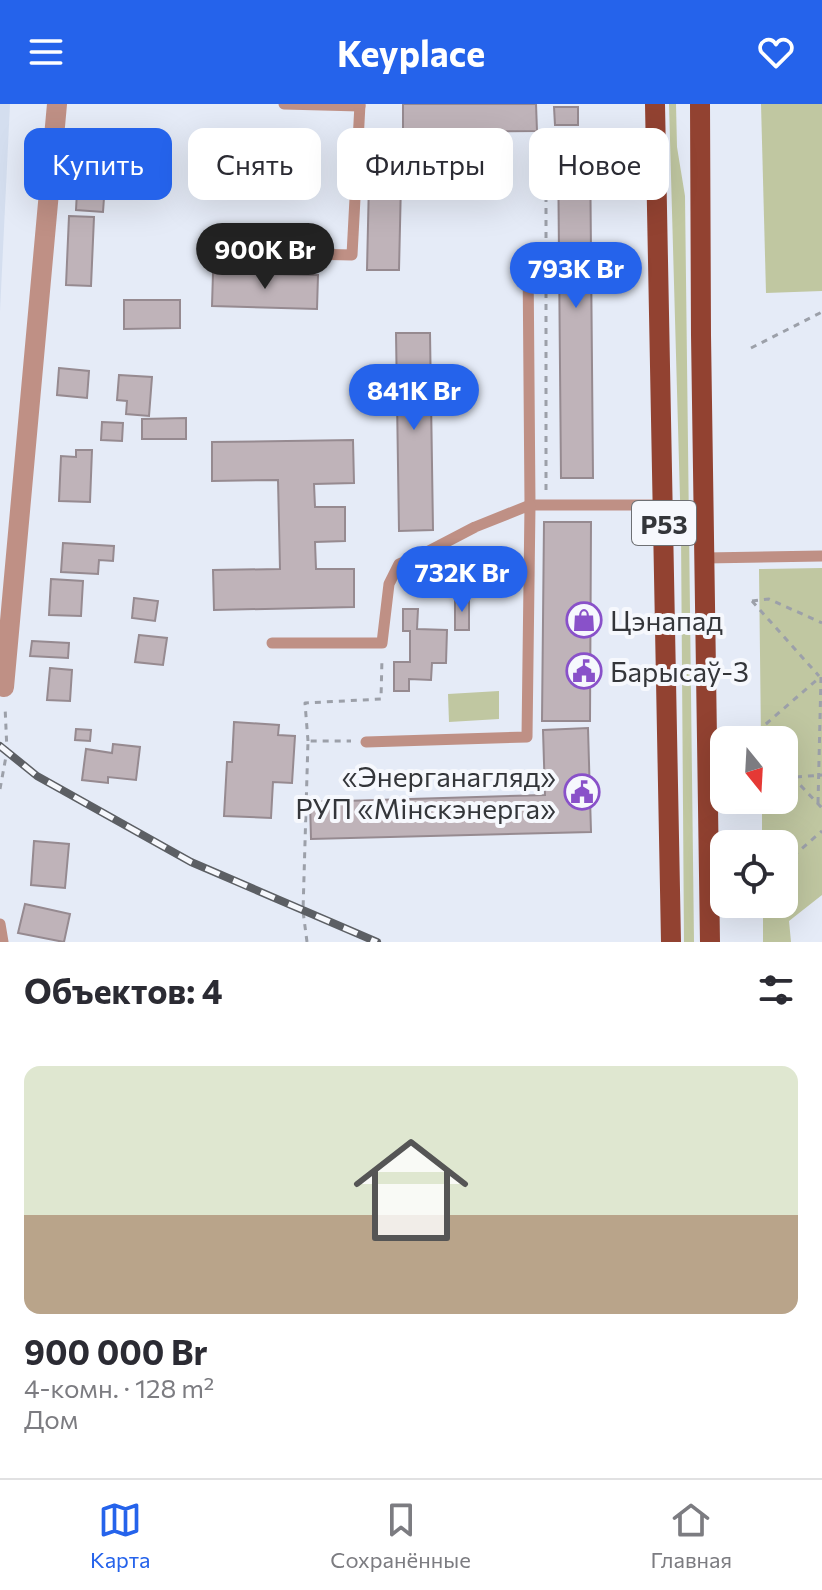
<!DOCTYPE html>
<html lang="ru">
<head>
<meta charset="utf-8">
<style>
	:root { --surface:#fff; --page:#f2f2f3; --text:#2b2b33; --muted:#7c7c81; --line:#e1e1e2; --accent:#2563eb }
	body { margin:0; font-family:Commissioner,sans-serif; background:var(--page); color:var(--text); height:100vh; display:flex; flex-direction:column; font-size:30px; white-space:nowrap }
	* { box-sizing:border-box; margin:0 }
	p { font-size:26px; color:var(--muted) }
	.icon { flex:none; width:44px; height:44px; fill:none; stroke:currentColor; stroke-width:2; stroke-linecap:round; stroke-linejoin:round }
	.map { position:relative; height:838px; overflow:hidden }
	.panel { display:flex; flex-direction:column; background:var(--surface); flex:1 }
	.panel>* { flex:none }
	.guide { position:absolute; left:24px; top:24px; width:774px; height:72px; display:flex; gap:16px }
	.needle { width:52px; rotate:162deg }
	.buttons { position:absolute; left:710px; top:622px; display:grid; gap:16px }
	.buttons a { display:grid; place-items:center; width:88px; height:88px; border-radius:16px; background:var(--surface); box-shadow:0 8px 32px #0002; font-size:40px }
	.price { position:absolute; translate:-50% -68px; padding:0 18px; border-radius:28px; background:var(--accent); color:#fff; font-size:26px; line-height:52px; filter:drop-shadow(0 2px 4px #0008) }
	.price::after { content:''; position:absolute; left:50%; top:48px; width:24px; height:18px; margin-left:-12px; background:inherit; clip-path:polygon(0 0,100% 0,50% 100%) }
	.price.selected { background:#222; color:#fff }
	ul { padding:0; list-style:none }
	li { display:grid; align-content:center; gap:16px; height:424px; padding:0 24px }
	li+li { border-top:2px solid var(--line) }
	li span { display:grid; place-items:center; height:248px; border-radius:16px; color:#555 }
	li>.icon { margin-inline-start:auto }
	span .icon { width:144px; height:144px; fill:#fffc; stroke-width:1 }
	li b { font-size:34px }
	h2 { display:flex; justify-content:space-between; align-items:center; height:96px; padding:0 24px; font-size:34px }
	.chip { padding:0 28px; border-radius:16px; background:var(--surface); box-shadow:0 8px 32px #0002; font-size:28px; line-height:72px }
	.chip.selected { background:var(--accent); color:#fff }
	header { display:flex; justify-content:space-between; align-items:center; height:104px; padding:0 24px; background:var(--accent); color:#fff; font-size:36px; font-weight:700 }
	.tabs { display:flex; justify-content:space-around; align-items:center; height:112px; border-top:2px solid var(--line); background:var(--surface); font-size:22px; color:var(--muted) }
	.tabs a { display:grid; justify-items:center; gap:4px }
	.tabs .selected { color:var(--accent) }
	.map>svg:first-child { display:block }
	.built { fill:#d4deef }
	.green { fill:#c0c7a1 }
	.building { fill:#bfb3b9; stroke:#968a90; stroke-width:2 }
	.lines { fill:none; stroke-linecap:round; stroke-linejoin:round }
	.path { stroke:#9ca0a9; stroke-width:3; stroke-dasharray:6 6; stroke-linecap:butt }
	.lane { stroke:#bf9085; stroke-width:11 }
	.street { stroke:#bf9085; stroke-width:20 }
	.primary { stroke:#924231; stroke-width:20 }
	.rail-casing { stroke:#5c5f64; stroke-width:8 }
	.rail { stroke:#f6f8fd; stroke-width:5; stroke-dasharray:15; stroke-linecap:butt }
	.labels { text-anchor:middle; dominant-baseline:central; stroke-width:8; stroke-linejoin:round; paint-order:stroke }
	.shield { fill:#f6f8fd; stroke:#6e7074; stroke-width:2 }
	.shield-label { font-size:26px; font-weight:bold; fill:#34363a }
	.poi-label { font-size:28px; fill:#34363a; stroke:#f6f8fd; text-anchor:start }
</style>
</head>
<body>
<header><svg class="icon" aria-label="menu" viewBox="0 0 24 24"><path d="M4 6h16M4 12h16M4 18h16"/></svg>Keyplace<svg class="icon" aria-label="heart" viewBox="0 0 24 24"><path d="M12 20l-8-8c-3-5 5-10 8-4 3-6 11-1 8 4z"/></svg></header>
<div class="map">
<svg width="822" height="838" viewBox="0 0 822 838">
	<rect width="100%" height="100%" fill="#e5ebf7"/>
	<path class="built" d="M0 0H10L0 207Z"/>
	<g class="green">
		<path d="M669 0H676L677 43 685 92 694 838H684L681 430Z"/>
		<path d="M761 0H822V187L766 189Z"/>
		<path d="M822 464V791L789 817 791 838H763V800H784V740H762V696H784V636H761L759 465Z"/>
		<path d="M499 587V615L449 618 448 590Z"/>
	</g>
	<g class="building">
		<path d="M403 0H536L537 27 403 28Z"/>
		<path d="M554 3H578V21H555Z"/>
		<path d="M590 37 593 374H561L558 38Z"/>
		<path d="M84 53 131 56 128 95 104 94 103 108 76 106 77 87H82Z"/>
		<path d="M369 77 401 78 399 166H367Z"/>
		<path d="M69 112 94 113 91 182 66 181Z"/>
		<path d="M213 169 318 171 317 205 212 202Z"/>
		<path d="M124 196H180V224L124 225Z"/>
		<path d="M396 229H430L433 426 399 427Z"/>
		<path d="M59 264 89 267 87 294 57 291Z"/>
		<path d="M119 271 152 273 149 312 126 310 127 297 117 296Z"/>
		<path d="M186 314V335H142V315Z"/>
		<path d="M102 318 123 319 122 337 101 336Z"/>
		<path d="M353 336 354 379 314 380 315 403H345V437L315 438 316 465H354V503L214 506 213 466 280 465 278 376 212 377V338Z"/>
		<path d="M76 346H92L90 398 59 397 61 352 76 353Z"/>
		<path d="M544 418H591L590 617H542Z"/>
		<path d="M63 439 114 442 113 457 99 456 98 470 61 468Z"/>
		<path d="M51 475 83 477 81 512 49 511Z"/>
		<rect x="455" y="493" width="14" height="33"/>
		<path d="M134 494 158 497 155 517 132 514Z"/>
		<path d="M403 505H418L417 525 447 526 446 559H432L431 576 409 575V587H394V558H410V527H403Z"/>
		<path d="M139 531 167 534 163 561 135 558Z"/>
		<path d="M32 537 69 539 68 554 30 552Z"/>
		<path d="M50 564 72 566 70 597 47 596Z"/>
		<path d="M234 618 279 621 278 631 295 632 292 679 273 678 271 714 224 712 227 658H232Z"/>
		<path d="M588 624 591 728 311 735 310 698 545 691 543 626Z"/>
		<path d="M76 625 91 626 90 637 75 636Z"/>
		<path d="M113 640 140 643 136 676 108 673V679L82 676 86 645 112 649Z"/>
		<path d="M34 737 69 740 65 784 31 781Z"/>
		<path d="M25 800 70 810 64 838 18 829Z"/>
	</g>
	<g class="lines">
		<g class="path">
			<path d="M751 244 822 208"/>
			<path d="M546 386V43L549 34 558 28 613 30"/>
			<path d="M752 497 819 572"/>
			<path d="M752 497 769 495 822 519"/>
			<path d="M756 636 752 632 819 574"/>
			<path d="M308 637 305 599 381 595 382 554"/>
			<path d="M784 664 822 704"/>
			<path d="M784 674 822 671"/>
			<path d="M0 685 7 647 5 602"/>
			<path d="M818 699 821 573"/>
			<path d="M784 760 822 727"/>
			<path d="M307 838 303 807 308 637H351"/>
		</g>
		<g class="lane">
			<path d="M284 0 360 2"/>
			<path d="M54 31 140 36"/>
			<path d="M219 148 352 151 360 0"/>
			<path d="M528 153 530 401H664"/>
			<path d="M705 454 822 452"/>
			<path d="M272 539H382L389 480 399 460 429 447 475 423 530 401 527 633 366 638"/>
			<path d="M0 820 3 838"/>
		</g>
		<path class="street" d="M4 583 57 0"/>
		<g class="primary">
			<path d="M655 0 671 838"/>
			<path d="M700 0 701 231 710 838"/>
		</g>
		<defs>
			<path id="rail" d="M0 642 37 672 191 758 377 838"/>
		</defs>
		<use href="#rail" class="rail-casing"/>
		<use href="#rail" class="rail"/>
	</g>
	<defs>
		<symbol id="shop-ring" viewBox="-11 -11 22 22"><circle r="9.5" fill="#f6f8fd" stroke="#8951c9" stroke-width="1.5"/><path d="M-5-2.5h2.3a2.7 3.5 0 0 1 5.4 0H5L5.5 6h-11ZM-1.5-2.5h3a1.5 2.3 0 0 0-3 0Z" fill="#8951c9"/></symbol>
		<symbol id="civic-ring" viewBox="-11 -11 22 22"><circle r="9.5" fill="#f6f8fd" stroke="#8951c9" stroke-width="1.5"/><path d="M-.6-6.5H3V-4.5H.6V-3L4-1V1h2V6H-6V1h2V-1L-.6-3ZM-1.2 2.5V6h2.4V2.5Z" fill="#8951c9"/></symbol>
	</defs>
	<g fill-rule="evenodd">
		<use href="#shop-ring" x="564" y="496" width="40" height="40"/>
		<use href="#civic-ring" x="564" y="547" width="40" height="40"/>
		<use href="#civic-ring" x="562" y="668" width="40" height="40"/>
	</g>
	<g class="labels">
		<rect class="shield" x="632" y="397" width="64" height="44" rx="6"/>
		<g class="shield-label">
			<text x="664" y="419">Р53</text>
		</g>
		<g class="poi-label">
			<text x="610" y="516">Цэнапад</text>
			<text x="610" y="567">Барысаў-3</text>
			<text x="556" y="672" text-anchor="end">«Энерганагляд»<tspan x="556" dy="32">РУП «Мінскэнерга»</tspan></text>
		</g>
	</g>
</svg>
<div class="buttons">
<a><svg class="needle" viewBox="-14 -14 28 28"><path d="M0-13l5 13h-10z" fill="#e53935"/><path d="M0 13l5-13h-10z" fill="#7c7c81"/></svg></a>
<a><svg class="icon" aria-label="locate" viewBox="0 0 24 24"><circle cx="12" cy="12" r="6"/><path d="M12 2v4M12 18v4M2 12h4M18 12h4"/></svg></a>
</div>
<b class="price selected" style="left:265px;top:187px">900K Br</b>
<b class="price" style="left:576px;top:206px">793K Br</b>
<b class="price" style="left:414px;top:328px">841K Br</b>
<b class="price" style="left:462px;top:510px">732K Br</b>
<div class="guide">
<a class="chip selected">Купить</a>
<a class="chip">Снять</a>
<a class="chip">Фильтры</a>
<a class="chip">Новое</a>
</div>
</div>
<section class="panel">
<h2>Объектов: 4<svg class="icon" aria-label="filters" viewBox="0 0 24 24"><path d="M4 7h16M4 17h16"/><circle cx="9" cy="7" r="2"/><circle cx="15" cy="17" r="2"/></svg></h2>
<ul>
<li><span style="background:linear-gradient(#dfe7d0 60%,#b9a48a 0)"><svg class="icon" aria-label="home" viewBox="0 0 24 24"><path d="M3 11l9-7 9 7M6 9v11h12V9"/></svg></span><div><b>900 000 Br</b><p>4-комн. · 128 m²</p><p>Дом</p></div></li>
</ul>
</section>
<nav class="tabs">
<a class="selected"><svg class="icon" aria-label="map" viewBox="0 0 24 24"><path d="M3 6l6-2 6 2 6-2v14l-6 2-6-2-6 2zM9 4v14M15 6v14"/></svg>Карта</a>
<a><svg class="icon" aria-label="saved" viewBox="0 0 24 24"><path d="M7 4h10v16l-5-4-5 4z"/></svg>Сохранённые</a>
<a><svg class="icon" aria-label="home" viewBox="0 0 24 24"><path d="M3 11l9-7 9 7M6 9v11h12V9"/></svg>Главная</a>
</nav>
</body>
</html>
